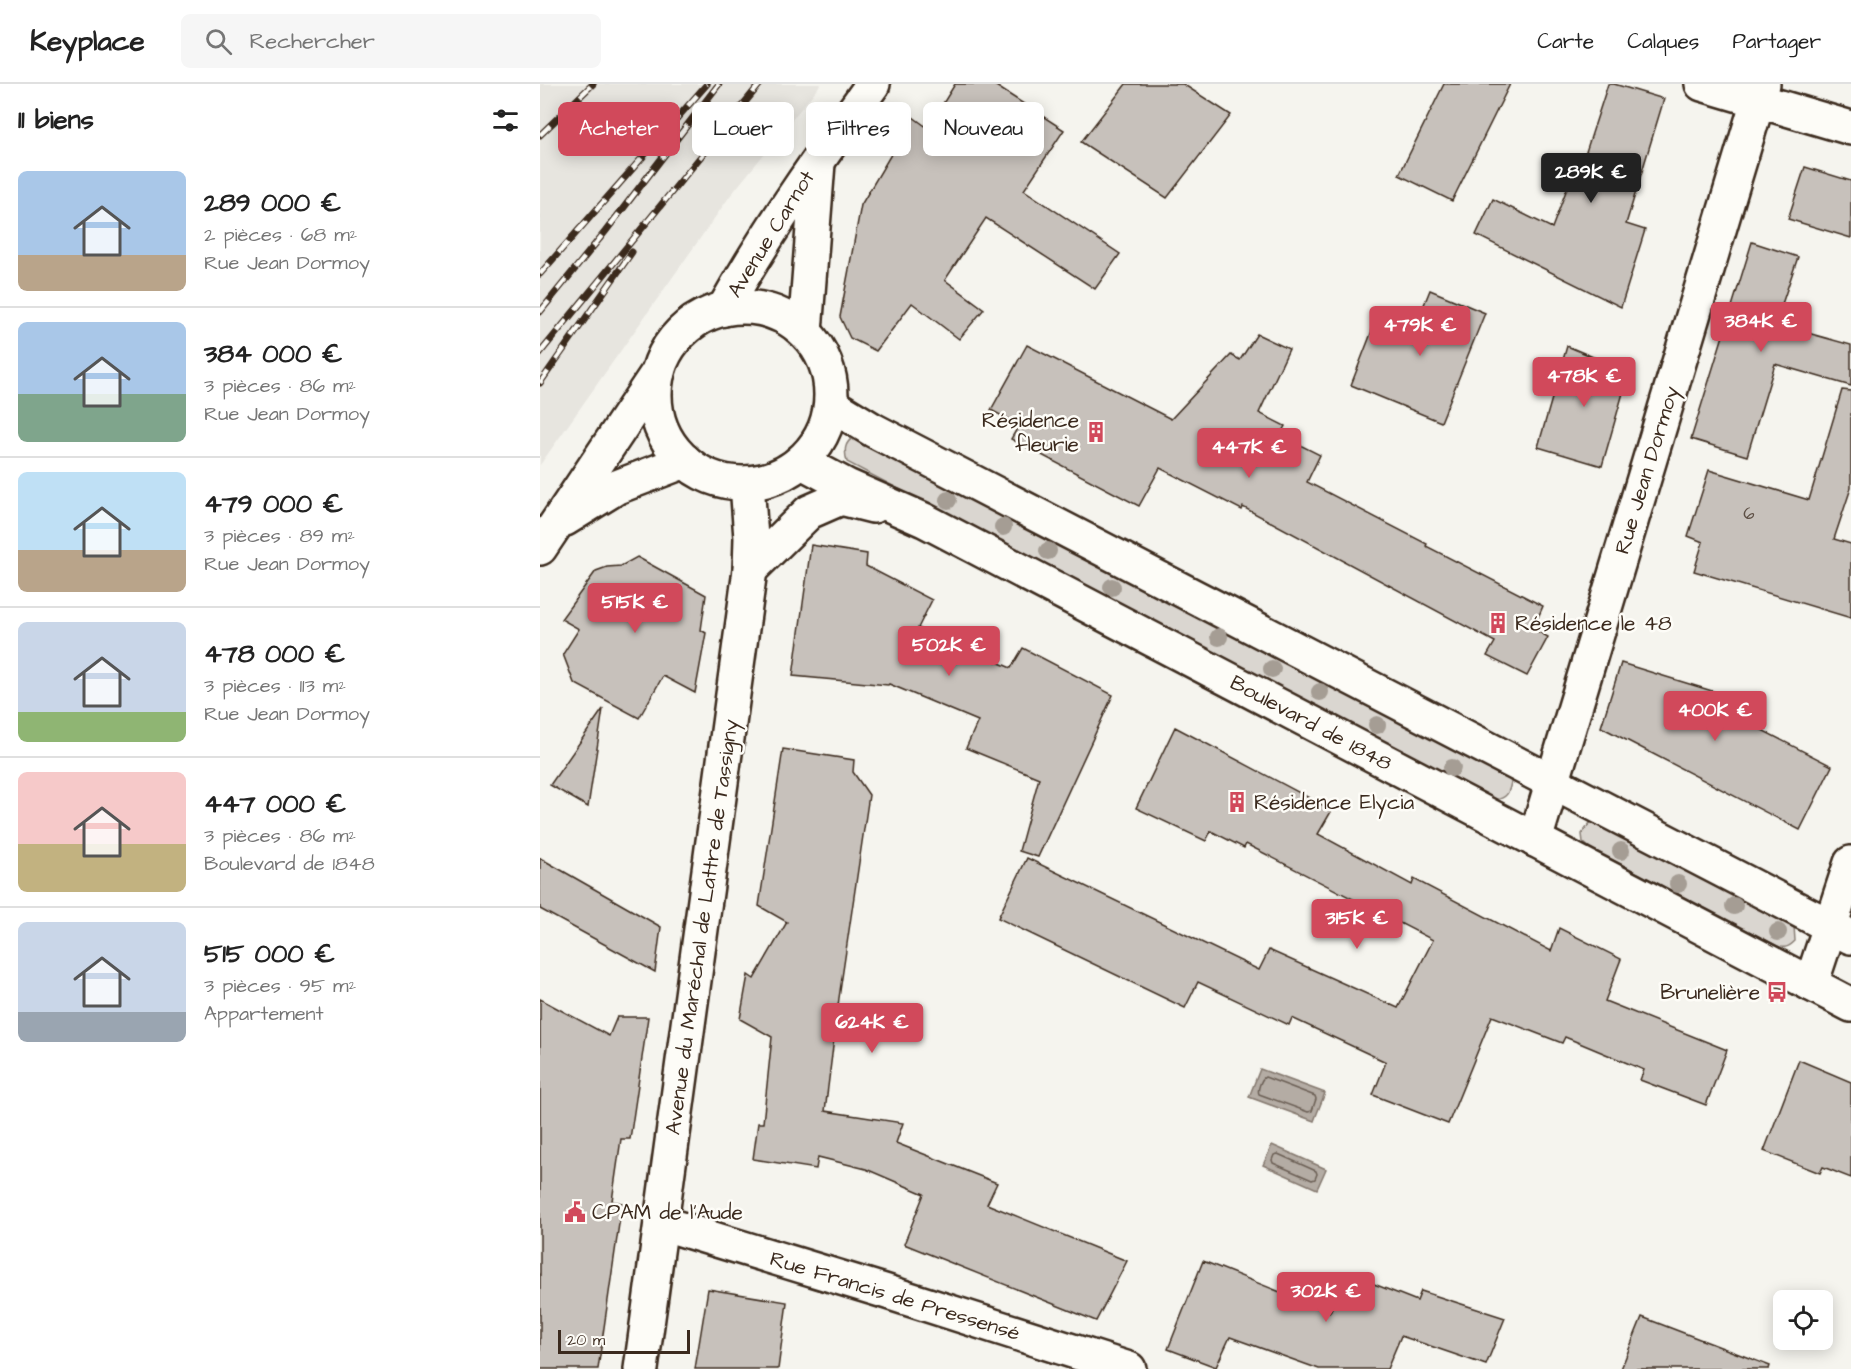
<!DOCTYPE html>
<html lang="fr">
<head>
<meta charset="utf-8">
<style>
	:root { --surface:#fff; --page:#f6f6f6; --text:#222; --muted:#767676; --line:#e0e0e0; --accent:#d1495b }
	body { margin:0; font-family:"Architects Daughter",sans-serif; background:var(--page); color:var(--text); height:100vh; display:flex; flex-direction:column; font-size:22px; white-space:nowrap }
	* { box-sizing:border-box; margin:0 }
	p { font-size:20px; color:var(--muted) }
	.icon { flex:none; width:33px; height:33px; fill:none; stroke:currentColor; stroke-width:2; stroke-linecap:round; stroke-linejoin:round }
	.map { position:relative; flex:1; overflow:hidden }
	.sheet { display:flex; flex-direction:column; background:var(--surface); width:540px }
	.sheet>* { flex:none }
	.guide { position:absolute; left:18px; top:18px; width:570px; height:54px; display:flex; gap:12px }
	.tools { position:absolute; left:1233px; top:1206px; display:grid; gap:12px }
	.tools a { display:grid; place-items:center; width:60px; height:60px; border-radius:9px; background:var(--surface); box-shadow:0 3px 15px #0003; font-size:30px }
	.scale { position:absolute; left:18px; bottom:15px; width:132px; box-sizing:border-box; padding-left:6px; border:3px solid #3b2a1e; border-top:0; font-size:16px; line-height:21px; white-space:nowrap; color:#3b2a1e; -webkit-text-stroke:4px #fdfcf7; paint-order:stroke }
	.price { position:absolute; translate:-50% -51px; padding:0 14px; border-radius:6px; background:var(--accent); color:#fff; font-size:20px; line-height:39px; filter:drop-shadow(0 2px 3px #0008) }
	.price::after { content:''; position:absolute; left:50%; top:36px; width:18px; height:14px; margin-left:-9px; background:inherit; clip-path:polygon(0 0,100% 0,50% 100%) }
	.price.current { background:#222; color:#fff }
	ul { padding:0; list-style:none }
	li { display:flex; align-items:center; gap:18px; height:150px; padding:0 18px }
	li+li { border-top:2px solid var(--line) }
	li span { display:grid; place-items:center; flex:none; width:168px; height:120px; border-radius:9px; color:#555 }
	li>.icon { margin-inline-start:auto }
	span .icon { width:72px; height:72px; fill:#fffc; stroke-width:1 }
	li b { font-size:26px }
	h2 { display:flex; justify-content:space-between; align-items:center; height:72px; padding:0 18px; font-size:26px }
	.tag { padding:0 21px; border-radius:9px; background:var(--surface); box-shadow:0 3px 15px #0003; font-size:21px; line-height:54px }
	.tag.current { background:var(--accent); color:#fff }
	header { display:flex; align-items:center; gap:36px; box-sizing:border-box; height:84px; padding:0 30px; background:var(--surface); border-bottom:2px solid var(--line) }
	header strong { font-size:28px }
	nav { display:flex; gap:33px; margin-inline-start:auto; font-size:21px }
	.search { width:420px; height:54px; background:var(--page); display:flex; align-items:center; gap:15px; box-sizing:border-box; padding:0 21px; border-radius:9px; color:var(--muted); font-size:22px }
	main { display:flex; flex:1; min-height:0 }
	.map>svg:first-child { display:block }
	.built { fill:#e7e5df }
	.green { fill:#dad6d0; stroke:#8a8077; stroke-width:1.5 }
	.water { fill:#b4aca4; stroke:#84786e; stroke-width:1.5 }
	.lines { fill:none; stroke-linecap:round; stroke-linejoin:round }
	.shore { stroke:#6b5e54; stroke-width:1.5 }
	.building { fill:#c7c1bb; stroke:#3b2a1e; stroke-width:1.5 }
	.minor-casing { stroke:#3b2a1e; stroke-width:38 }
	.tertiary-casing { stroke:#3b2a1e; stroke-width:38 }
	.secondary-casing { stroke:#3b2a1e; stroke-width:38 }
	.minor { stroke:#fdfcf7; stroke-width:33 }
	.tertiary { stroke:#fdfcf7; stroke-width:33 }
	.secondary { stroke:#fdfcf7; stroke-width:33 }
	.rail-casing { stroke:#3b2a1e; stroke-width:7 }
	.rail { stroke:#fdfcf7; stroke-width:4.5; stroke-dasharray:14; stroke-linecap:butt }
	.tree { fill:#a59d94 }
	.labels { text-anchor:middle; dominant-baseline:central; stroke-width:5; stroke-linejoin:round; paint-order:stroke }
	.number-label { font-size:18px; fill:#5e5045 }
	.street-label { font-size:21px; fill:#3b2a1e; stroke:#fdfcf7 }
	.poi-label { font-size:21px; fill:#3b2a1e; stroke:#fdfcf7; text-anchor:start }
</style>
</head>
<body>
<header>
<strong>Keyplace</strong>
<div class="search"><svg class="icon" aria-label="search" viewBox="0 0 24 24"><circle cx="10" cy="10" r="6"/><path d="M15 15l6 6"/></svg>Rechercher</div>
<nav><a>Carte</a><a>Calques</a><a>Partager</a></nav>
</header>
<main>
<section class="sheet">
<h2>11 biens<svg class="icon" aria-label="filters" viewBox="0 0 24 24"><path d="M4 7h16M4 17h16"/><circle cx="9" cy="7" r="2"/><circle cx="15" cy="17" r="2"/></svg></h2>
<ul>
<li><span style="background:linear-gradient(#a9c7e8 70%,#b9a48a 0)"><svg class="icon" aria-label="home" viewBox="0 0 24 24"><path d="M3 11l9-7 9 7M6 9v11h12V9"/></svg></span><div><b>289 000 €</b><p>2 pièces · 68 m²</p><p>Rue Jean Dormoy</p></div></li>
<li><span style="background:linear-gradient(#a9c7e8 60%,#7fa58c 0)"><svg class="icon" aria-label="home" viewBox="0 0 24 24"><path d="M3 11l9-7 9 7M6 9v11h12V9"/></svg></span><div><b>384 000 €</b><p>3 pièces · 86 m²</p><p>Rue Jean Dormoy</p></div></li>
<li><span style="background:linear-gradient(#bfe0f5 65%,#b9a48a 0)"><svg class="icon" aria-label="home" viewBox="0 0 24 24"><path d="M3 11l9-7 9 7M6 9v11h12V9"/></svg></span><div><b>479 000 €</b><p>3 pièces · 89 m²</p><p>Rue Jean Dormoy</p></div></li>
<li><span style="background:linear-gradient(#c9d6e8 75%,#8fb573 0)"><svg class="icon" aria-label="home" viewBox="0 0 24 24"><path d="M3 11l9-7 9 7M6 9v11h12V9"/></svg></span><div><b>478 000 €</b><p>3 pièces · 113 m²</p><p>Rue Jean Dormoy</p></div></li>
<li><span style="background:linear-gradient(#f6c9c9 60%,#c2b280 0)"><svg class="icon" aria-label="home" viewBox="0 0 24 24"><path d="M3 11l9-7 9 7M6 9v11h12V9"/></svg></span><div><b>447 000 €</b><p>3 pièces · 86 m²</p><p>Boulevard de 1848</p></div></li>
<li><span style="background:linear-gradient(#c9d6e8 75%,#9aa5b1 0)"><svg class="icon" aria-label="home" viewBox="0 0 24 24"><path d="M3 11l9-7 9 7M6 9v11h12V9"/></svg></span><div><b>515 000 €</b><p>3 pièces · 95 m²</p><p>Appartement</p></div></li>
</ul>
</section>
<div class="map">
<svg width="1311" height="1285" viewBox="0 0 1311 1285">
	<rect width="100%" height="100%" fill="#f5f4ee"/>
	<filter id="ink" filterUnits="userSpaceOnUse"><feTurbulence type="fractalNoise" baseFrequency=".0167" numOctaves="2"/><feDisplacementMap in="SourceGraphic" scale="12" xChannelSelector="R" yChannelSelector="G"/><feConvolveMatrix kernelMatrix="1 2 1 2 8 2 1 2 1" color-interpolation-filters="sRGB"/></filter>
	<g filter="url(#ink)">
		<path class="built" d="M0 0H281L190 112 0 381Z"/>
		<g class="green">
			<path d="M315 352 967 692 971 698C969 709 967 714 955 716L307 378C304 366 304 359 315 352Z"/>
			<path d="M1060 738 1254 842 1255 857C1249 863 1244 865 1237 862L1051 765 1043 758 1042 750 1050 739Z"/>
		</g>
		<g class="water">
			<path d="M720 985 785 1009 774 1037 709 1013Z"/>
			<path d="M732 1061 786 1085 777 1105 723 1081Z"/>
		</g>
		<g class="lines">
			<g class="shore">
				<path d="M725 993 775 1012 776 1015 772 1027 768 1028 719 1010C717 1006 721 995 725 993Z"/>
				<path d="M738 1070 776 1087 777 1090 775 1095 772 1096 733 1079 732 1076 734 1071Z"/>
			</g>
		</g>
		<g class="building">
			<path d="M415 0H453L524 46 484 106 580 170 555 205 446 134 405 196 444 225 419 255 372 219 336 267 310 254 300 233 321 121 373 33 388 44Z"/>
			<path d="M586 0H643L691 31 627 114 541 58Z"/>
			<path d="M904 0H970L912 117 859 91Z"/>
			<path d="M1068 0H1074L1124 15 1086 140 1105 146 1081 223 936 151 953 115 1012 144 1040 70 1045 71Z"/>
			<path d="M1265 83 1311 97V154L1248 135Z"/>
			<path d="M1212 158 1258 173 1242 220 1263 226 1257 246 1311 261V302L1235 280 1207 372 1151 355Z"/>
			<path d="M890 206 945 229 901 338 811 301 837 234 873 248Z"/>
			<path d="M717 250 749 265 719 329 745 342 740 351 780 371 767 398 887 460 886 462 1003 522 993 545 1008 553 987 592 947 572 955 558 703 423 702 426 620 384 599 422 471 355 479 341 451 326 487 261 631 335 691 271 700 276Z"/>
			<path d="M1027 262 1089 288 1062 382 998 363Z"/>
			<path d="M1302 306 1311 307V404L1294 455 1311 460V534L1154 487 1163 458 1148 452 1169 386 1269 416Z"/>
			<path d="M271 461 327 470 326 482 392 516 378 544 471 584 483 564 573 611 498 773 479 767 499 694 426 664 438 637 349 600 348 601 253 592Z"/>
			<path d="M97 473 166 511 161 546 166 549 155 609 123 592 99 634 34 599 23 570 39 545 21 535 56 487 67 483 81 482Z"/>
			<path d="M1081 579 1221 622 1214 642 1292 682 1260 746 1061 643Z"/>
			<path d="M63 625 48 723 10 701Z"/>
			<path d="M635 643 792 726 778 750 872 801 874 795 1011 867 1019 844 1081 875 1065 917 1187 966 1166 1021 1100 996 1104 986 1025 953 1022 959 952 932 908 1040 833 1011 846 978 752 934 749 941 658 898 645 924 458 834 487 774 719 886 729 866 858 924 893 856 706 760 704 764 671 747 666 757 596 724Z"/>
			<path d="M243 665 314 676 313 688 329 711 299 914 285 1027 363 1039 356 1059 457 1099 447 1120 587 1177 556 1237 364 1160 384 1110 326 1085 278 1073 276 1085 213 1075 218 1039H223L232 953 200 935 208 891 214 895 247 838 219 822Z"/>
			<path d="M0 774 121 843 115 888 0 825Z"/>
			<path d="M0 915 69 952 77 933H108L90 1055H81L72 1117 82 1119 58 1285H0Z"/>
			<path d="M1259 976 1311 998V1094L1283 1083 1280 1089 1224 1067Z"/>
			<path d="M663 1177 790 1228 806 1189 877 1217 881 1207 965 1234 946 1281 861 1252 847 1285H779L690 1253 676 1283 628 1265Z"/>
			<path d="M168 1205 247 1218 238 1285H155Z"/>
			<path d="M1102 1233 1230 1282 1229 1285H1081Z"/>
		</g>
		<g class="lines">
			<defs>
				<g id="minor">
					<path d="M1162 0 1311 44"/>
					<path d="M995 756 1223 0"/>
					<path d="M1271 900 1311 779"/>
					<path d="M121 1139 344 1207 589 1285"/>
				</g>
				<g id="tertiary">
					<path d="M292 321 333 346 1311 853"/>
					<path d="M262 378 307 402 384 436 1311 921"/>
					<path d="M210 486 269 428 301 414 333 422"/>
				</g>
				<g id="secondary">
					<circle cx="203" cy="311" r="88"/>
					<path d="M184 225C228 146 280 73 333 0"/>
					<path d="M265 248 278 79"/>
					<path d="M25 435 77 403 145 377"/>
					<path d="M0 464 118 288"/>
					<path d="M101 1285 210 486 211 454 207 399"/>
				</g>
			</defs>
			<use href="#minor" class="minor-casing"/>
			<use href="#tertiary" class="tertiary-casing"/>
			<use href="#secondary" class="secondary-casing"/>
			<use href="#minor" class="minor"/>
			<use href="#tertiary" class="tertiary"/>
			<use href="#secondary" class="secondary"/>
			<defs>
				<g id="rail">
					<path d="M0 51 53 0"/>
					<path d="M0 190 167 0"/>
					<path d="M0 228 65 148 179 0"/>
					<path d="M0 269 220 0"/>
					<path d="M0 299 92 168"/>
				</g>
			</defs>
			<use href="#rail" class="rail-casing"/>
			<use href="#rail" class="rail"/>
		</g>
		<g class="tree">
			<circle cx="408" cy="416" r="9"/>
			<circle cx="463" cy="443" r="9"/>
			<circle cx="508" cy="467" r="9"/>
			<circle cx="572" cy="503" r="9"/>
			<circle cx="679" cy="553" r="9"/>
			<circle cx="732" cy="585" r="9"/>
			<circle cx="780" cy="608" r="9"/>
			<circle cx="837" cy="641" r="9"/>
			<circle cx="912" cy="684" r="9"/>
			<circle cx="1081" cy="767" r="9"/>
			<circle cx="1138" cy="800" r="9"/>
			<circle cx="1194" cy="822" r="9"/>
			<circle cx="1238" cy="848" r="9"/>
		</g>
	</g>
	<defs>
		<symbol id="building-bare" viewBox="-9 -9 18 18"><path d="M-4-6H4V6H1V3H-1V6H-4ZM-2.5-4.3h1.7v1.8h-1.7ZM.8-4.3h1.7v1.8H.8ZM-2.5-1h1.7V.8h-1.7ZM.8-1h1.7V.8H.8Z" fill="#d1495b" stroke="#fdfcf7" stroke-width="2.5" paint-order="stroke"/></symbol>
		<symbol id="bus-bare" viewBox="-9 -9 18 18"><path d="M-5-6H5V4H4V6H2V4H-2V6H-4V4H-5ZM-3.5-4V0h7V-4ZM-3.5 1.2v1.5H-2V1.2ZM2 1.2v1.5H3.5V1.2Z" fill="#d1495b" stroke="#fdfcf7" stroke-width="2.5" paint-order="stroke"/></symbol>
		<symbol id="civic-bare" viewBox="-9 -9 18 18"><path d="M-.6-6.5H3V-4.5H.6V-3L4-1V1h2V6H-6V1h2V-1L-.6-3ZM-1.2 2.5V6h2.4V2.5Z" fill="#d1495b" stroke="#fdfcf7" stroke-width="2.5" paint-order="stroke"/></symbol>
	</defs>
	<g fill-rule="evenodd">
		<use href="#building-bare" x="541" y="333" width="30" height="30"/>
		<use href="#building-bare" x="943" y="524" width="30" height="30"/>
		<use href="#building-bare" x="682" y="703" width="30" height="30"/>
		<use href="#bus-bare" x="1222" y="893" width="30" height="30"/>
		<use href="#civic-bare" x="20" y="1113" width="30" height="30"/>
	</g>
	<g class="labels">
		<g class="number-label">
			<text x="1209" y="429">6</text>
		</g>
		<g class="street-label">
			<text transform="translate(231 150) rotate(-58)">Avenue Carnot</text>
			<text transform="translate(1107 386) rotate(-73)">Rue Jean Dormoy</text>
			<text transform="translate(771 639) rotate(28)">Boulevard de 1848</text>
			<text transform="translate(162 843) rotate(-82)">Avenue du Maréchal de Lattre de Tassigny</text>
			<text transform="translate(355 1212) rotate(17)">Rue Francis de Pressensé</text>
		</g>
		<g class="poi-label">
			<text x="539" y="336" text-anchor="end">Résidence<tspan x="539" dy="24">fleurie</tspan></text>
			<text x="975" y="539">Résidence le 48</text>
			<text x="714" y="718">Résidence Elycia</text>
			<text x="1220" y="908" text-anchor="end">Brunelière</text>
			<text x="52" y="1128">CPAM de l'Aude</text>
		</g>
	</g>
</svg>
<div class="tools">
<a><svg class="icon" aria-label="locate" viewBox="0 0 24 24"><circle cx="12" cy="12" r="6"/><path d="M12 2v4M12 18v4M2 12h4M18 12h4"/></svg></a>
</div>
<div class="scale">20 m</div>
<b class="price current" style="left:1051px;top:120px">289K €</b>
<b class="price" style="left:1221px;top:269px">384K €</b>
<b class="price" style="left:880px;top:273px">479K €</b>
<b class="price" style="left:1044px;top:324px">478K €</b>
<b class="price" style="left:709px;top:395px">447K €</b>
<b class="price" style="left:95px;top:550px">515K €</b>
<b class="price" style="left:409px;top:593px">502K €</b>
<b class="price" style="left:1175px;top:658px">400K €</b>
<b class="price" style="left:817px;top:866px">315K €</b>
<b class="price" style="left:332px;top:970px">624K €</b>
<b class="price" style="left:786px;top:1239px">302K €</b>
<div class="guide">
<a class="tag current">Acheter</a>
<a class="tag">Louer</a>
<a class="tag">Filtres</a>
<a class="tag">Nouveau</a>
</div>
</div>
</main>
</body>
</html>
